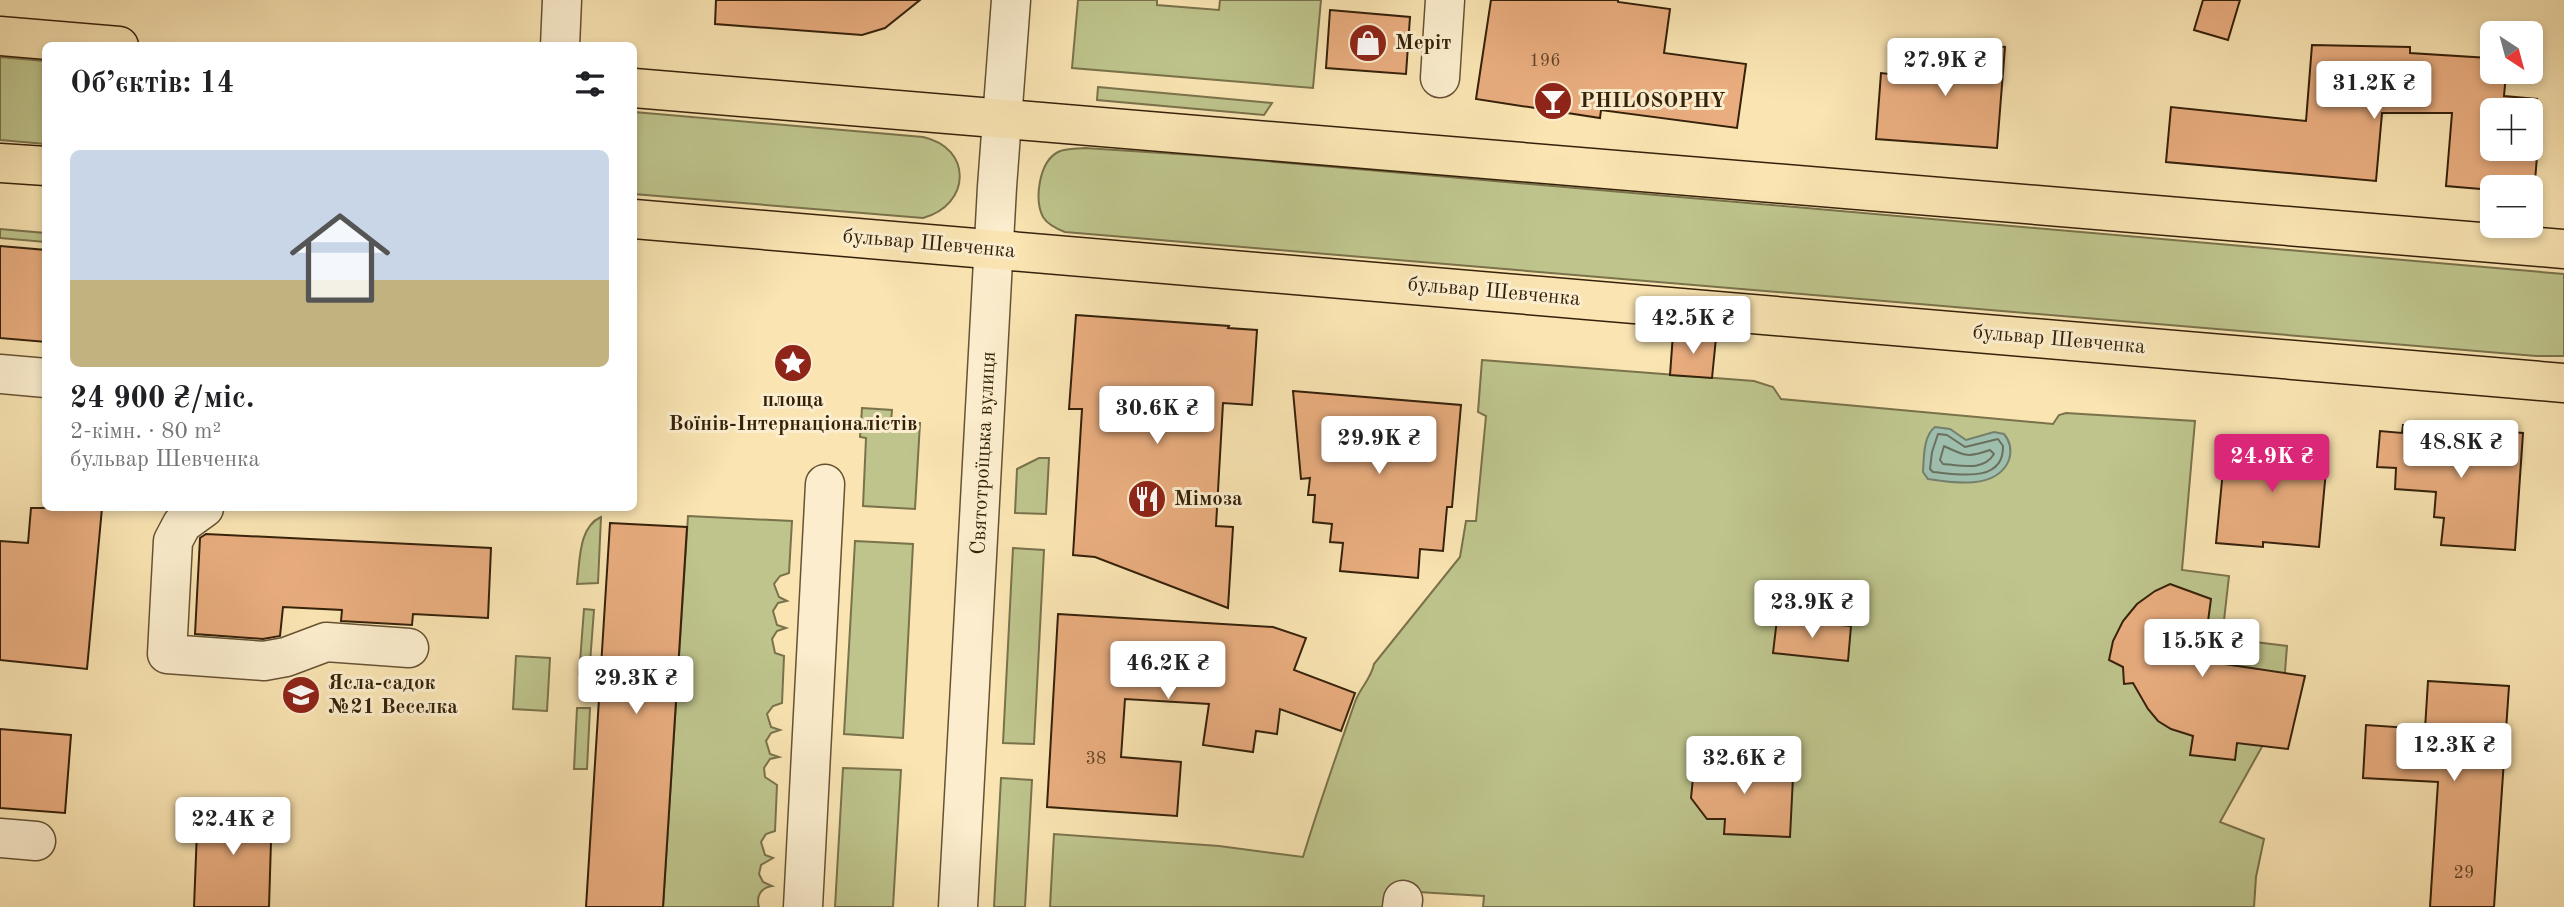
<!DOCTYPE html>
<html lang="uk">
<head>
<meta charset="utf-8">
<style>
	:root { --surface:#fff; --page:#f2f2f2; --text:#202124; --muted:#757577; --accent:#db2777 }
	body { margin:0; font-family:"Old Standard TT",serif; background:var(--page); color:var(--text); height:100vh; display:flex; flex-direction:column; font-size:26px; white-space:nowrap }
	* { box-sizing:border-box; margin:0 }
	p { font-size:23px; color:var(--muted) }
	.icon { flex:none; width:38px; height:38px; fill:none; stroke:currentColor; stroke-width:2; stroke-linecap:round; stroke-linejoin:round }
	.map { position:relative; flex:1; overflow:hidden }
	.sheet { position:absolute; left:42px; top:42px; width:595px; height:469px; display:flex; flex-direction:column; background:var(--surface); border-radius:10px; box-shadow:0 4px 10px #0003 }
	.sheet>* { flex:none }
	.needle { width:46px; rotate:144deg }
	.fabs { position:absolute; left:2480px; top:21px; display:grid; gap:14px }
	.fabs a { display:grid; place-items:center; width:63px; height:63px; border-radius:10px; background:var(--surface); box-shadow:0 4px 10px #0003; font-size:35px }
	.price { position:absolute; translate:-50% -60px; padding:0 16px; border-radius:7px; background:#fff; color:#222; font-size:23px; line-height:46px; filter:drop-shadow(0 2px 4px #0008) }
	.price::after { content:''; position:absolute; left:50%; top:42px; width:21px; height:16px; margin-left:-10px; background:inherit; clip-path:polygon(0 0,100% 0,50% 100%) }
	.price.current { background:var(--accent); color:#fff }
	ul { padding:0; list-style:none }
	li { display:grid; align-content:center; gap:14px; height:371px; padding:0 28px }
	li span { display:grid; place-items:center; height:217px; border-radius:10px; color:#555 }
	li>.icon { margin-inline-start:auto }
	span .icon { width:126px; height:126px; fill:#fffc; stroke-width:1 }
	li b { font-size:30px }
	h2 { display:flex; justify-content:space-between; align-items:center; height:84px; padding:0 28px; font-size:30px }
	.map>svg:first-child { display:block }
	.green { fill:#bec48c; stroke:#7a724b; stroke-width:2 }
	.water { fill:#9ebeae; stroke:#747f6c; stroke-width:2 }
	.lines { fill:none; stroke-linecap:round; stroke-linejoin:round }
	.shore { stroke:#6a705c; stroke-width:2 }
	.building { fill:#e9ad7f; stroke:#35210a; stroke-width:2; fill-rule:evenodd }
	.minor-casing { stroke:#665234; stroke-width:41 }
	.major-casing { stroke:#35210a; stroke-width:41 }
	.minor { stroke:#fbedcd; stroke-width:38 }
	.major { stroke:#f9e4b2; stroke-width:38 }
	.labels { text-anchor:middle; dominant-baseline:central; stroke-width:6; stroke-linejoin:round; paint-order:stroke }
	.number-label { font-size:18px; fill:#624427 }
	.poi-label { font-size:21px; font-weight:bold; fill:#35210a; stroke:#fbedcd; text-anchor:start }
	.street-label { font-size:21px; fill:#35210a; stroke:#fbedcd }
</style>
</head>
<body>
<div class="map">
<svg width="2564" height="907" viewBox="0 0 2564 907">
	<rect width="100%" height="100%" fill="#f9e4b2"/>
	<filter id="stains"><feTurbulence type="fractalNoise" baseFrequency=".00286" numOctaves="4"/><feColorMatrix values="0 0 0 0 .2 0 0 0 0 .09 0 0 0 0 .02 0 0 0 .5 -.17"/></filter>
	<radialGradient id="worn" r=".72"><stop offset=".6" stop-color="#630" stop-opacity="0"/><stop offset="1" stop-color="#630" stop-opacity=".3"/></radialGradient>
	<g class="green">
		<path d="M1078 0H1157V5L1219 10 1220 0H1321L1313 88 1072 68Z"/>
		<path d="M0 57 45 61V144L0 140Z"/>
		<path d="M1098 87 1272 103 1264 115 1097 100Z"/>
		<path d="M634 112 923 137C973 148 971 205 923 218L634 194Z"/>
		<path d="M1085 148 1208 156 2564 274V356H2536L1065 232C1057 229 1048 225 1043 217 1034 199 1039 162 1058 152 1066 148 1077 149 1085 148Z"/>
		<path d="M0 229 45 233V242L0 238Z"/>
		<path d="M1482 360 1754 381 1773 387 1781 399 2053 424 2059 415 2066 413 2195 421 2182 570 2229 576 2222 638 2287 646 2285 672 2273 727 2220 822 2264 839 2256 877 2254 907H1483L1484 896 1418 892 1388 907H1050L1054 834 1219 846 1303 857C1319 804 1337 754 1355 702 1360 688 1371 679 1374 664L1460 557 1466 521H1476L1486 416 1478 412Z"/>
		<path d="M862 408 892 410 891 422 920 423 915 509 863 506 866 438 860 437Z"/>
		<path d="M1039 458H1049L1046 514 1015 513 1017 469Z"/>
		<path d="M688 516 792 521 789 573 780 576 774 584 779 597 787 601 778 603 773 611 777 625 786 628 777 631 772 639 775 653 784 656 782 703 773 706 767 714 771 727 780 730 771 733 766 741 770 754 779 757 770 759 764 768 765 777 777 785 775 831 766 834 761 842 765 855 773 858 761 865 759 874 763 882 772 886C760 888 756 897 759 907H663Z"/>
		<path d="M601 517 598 583 577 584C580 562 578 527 601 517Z"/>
		<path d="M855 541 913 544 903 738 844 734Z"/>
		<path d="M1013 548 1044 550 1034 744 1003 743Z"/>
		<path d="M584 609 594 610 589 676 579 675Z"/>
		<path d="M516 656 550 658 547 711 513 709Z"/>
		<path d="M577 708H590L587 769H574Z"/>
		<path d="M843 768 901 770 893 907H835Z"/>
		<path d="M1001 778 1032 780 1025 907H994Z"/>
	</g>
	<path class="water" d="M1935 427 1950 429 1966 440 1994 432 2004 434C2010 441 2012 450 2009 460 1997 490 1953 483 1928 479L1923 472C1924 458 1923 436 1935 427Z"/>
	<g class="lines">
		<g class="shore">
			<path d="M1938 434 1947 435 1965 447 1998 439 2003 446C2004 484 1957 474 1933 472L1930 469 1932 452Z"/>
			<path d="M1944 446C1965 456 1967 458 1990 450L1994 454C1983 472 1960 465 1943 464L1940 460Z"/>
		</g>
	</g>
	<g class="building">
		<path d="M716 0H920L885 28 862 35 715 24Z"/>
		<path d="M1491 0H1618V2L1670 9 1664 53 1746 64 1737 128 1601 110 1600 118 1476 99Z"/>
		<path d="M2203 0H2240L2228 40 2194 30Z"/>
		<path d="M1330 10 1410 17 1406 74 1326 68Z"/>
		<path d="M1962 44 2005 47 1997 148 1876 139 1881 73 1908 76 1910 49 1962 52Z"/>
		<path d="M2312 45 2410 47V53L2489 58 2488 73 2506 74 2504 96 2537 99 2535 119 2540 120 2534 193H2530V187H2492V190L2446 186 2452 113H2382L2376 181 2166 162 2171 107 2306 121ZM2492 110H2530V149H2492Z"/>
		<path d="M0 246 46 250V342L0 338Z"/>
		<path d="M1076 315 1229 326 1228 328 1257 330 1252 405 1223 403 1216 526 1233 527 1228 608 1095 557 1073 555 1082 409H1069Z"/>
		<path d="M1673 334 1716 338 1712 378 1670 375Z"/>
		<path d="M1293 391 1461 405 1452 507H1447L1443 551 1420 549 1418 578 1340 571 1343 543 1330 542 1332 524 1313 522 1315 495H1308L1310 478 1301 479Z"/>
		<path d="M2403 425 2523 433 2515 550 2441 545 2444 518 2434 517 2436 492 2395 489 2396 468 2377 467 2380 431 2402 433Z"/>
		<path d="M2226 439 2328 448 2319 547 2263 542V547L2216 543Z"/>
		<path d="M31 508H102L87 669 0 660V541L28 543Z"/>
		<path d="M610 523 687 527 663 907H586Z"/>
		<path d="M206 534 491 548 488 618 413 614 412 625 359 622 341 621 342 610 283 607 280 636 263 639 195 634 200 538Z"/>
		<path d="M2170 584 2211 599 2205 644 2226 647 2224 664 2305 676 2288 749 2237 743 2235 760 2190 755 2193 736 2171 729 2158 721 2148 709 2133 683 2124 684 2123 667 2109 660 2113 641 2123 621 2137 604 2155 591Z"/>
		<path d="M1058 614 1273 627 1306 638 1294 670 1355 693 1341 731 1280 709 1277 734 1256 731 1253 752 1203 745 1209 704 1125 699 1121 757 1181 762 1177 816 1047 807Z"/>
		<path d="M1777 619 1851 626 1848 661 1773 653Z"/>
		<path d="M2428 681 2509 686 2494 907H2430L2438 782 2363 778 2366 725 2425 729Z"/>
		<path d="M0 729 71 735 65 813 0 808Z"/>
		<path d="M1729 746 1753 747 1751 774 1793 777 1790 837 1724 834 1725 819H1707L1691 798 1693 778Z"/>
		<path d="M198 805 272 808 269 907H194Z"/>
	</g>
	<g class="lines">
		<defs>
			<g id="minor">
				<path d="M560 46 562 0"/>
				<path d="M1440 78 1445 0"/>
				<path d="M0 374 46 378"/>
				<path d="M204 508 182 524 173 541 167 654 264 661 286 657 326 642 409 648"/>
				<path d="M0 838 36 841"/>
				<path d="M803 907 825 484"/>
				<path d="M958 907 997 187 1011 0"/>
				<path d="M1402 907 1403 900"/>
			</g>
			<g id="major">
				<path d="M0 36 119 46"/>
				<path d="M634 88 2564 249"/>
				<path d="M0 163 46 166"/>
				<path d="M634 219 2564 383"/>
			</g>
		</defs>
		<use href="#minor" class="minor-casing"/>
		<use href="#major" class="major-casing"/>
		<use href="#minor" class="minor"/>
		<use href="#major" class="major"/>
	</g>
	<defs>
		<symbol id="shop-disc" viewBox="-11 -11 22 22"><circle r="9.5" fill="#8f2418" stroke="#fbedcd"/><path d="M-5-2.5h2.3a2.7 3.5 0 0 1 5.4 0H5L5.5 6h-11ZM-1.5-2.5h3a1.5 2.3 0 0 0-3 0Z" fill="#fff"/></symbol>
		<symbol id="bar-disc" viewBox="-11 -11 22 22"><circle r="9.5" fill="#8f2418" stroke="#fbedcd"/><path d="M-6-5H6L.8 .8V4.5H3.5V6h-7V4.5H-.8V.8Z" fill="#fff"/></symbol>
		<symbol id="sight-disc" viewBox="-11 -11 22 22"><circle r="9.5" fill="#8f2418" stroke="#fbedcd"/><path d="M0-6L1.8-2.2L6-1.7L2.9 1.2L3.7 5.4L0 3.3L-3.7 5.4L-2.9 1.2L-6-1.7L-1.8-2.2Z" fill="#fff"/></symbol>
		<symbol id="restaurant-disc" viewBox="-11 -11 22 22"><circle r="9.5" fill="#8f2418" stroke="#fbedcd"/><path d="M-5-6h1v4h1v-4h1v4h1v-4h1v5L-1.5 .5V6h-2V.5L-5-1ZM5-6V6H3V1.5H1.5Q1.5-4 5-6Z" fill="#fff"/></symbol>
		<symbol id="school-disc" viewBox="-11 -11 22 22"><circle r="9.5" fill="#8f2418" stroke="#fbedcd"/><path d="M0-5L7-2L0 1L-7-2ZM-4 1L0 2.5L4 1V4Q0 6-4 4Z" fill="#fff"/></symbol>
	</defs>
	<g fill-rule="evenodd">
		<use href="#shop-disc" x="1346" y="21" width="44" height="44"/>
		<use href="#bar-disc" x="1531" y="79" width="44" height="44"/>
		<use href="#sight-disc" x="771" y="341" width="44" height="44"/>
		<use href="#restaurant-disc" x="1125" y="477" width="44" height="44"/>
		<use href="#school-disc" x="279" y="673" width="44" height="44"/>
	</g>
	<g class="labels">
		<g class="number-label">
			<text x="1545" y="61">196</text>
			<text x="1096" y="759">38</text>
			<text x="2464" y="873">29</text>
		</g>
		<g class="poi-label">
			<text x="1395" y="43">Меріт</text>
			<text x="1580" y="101">PHILOSOPHY</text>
			<text x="793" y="400" text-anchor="middle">площа<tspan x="793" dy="24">Воїнів-Інтернаціоналістів</tspan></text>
			<text x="1174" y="499">Мімоза</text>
			<text x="328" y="683">Ясла-садок<tspan x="328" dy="24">№21 Веселка</tspan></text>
		</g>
		<g class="street-label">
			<text transform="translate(929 244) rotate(5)">бульвар Шевченка</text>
			<text transform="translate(1494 292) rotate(5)">бульвар Шевченка</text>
			<text transform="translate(2059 340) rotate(5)">бульвар Шевченка</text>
			<text transform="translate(984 453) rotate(-87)">Святотроїцька вулиця</text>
		</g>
	</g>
	<rect width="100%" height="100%" filter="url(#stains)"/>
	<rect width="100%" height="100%" fill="url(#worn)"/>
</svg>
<div class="fabs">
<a><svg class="needle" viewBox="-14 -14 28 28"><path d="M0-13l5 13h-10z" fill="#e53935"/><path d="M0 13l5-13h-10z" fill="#757577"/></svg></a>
<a>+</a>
<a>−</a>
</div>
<b class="price" style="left:1945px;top:98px">27.9K ₴</b>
<b class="price" style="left:2374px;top:121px">31.2K ₴</b>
<b class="price" style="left:1693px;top:356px">42.5K ₴</b>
<b class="price" style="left:1157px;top:446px">30.6K ₴</b>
<b class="price" style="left:1379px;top:476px">29.9K ₴</b>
<b class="price" style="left:2461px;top:480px">48.8K ₴</b>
<b class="price current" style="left:2272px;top:494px">24.9K ₴</b>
<b class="price" style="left:1812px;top:640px">23.9K ₴</b>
<b class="price" style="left:2202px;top:679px">15.5K ₴</b>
<b class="price" style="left:1168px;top:701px">46.2K ₴</b>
<b class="price" style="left:636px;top:716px">29.3K ₴</b>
<b class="price" style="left:2454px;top:783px">12.3K ₴</b>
<b class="price" style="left:1744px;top:796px">32.6K ₴</b>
<b class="price" style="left:233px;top:857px">22.4K ₴</b>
<section class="sheet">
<h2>Об’єктів: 14<svg class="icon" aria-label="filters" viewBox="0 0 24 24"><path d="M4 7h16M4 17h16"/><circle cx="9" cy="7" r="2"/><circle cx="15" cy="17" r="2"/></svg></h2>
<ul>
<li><span style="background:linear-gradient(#c9d6e8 60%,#c2b280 0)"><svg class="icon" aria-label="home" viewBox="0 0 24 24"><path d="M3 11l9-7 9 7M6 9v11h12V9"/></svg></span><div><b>24 900 ₴/міс.</b><p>2-кімн. · 80 m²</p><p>бульвар Шевченка</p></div></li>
</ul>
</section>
</div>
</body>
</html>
